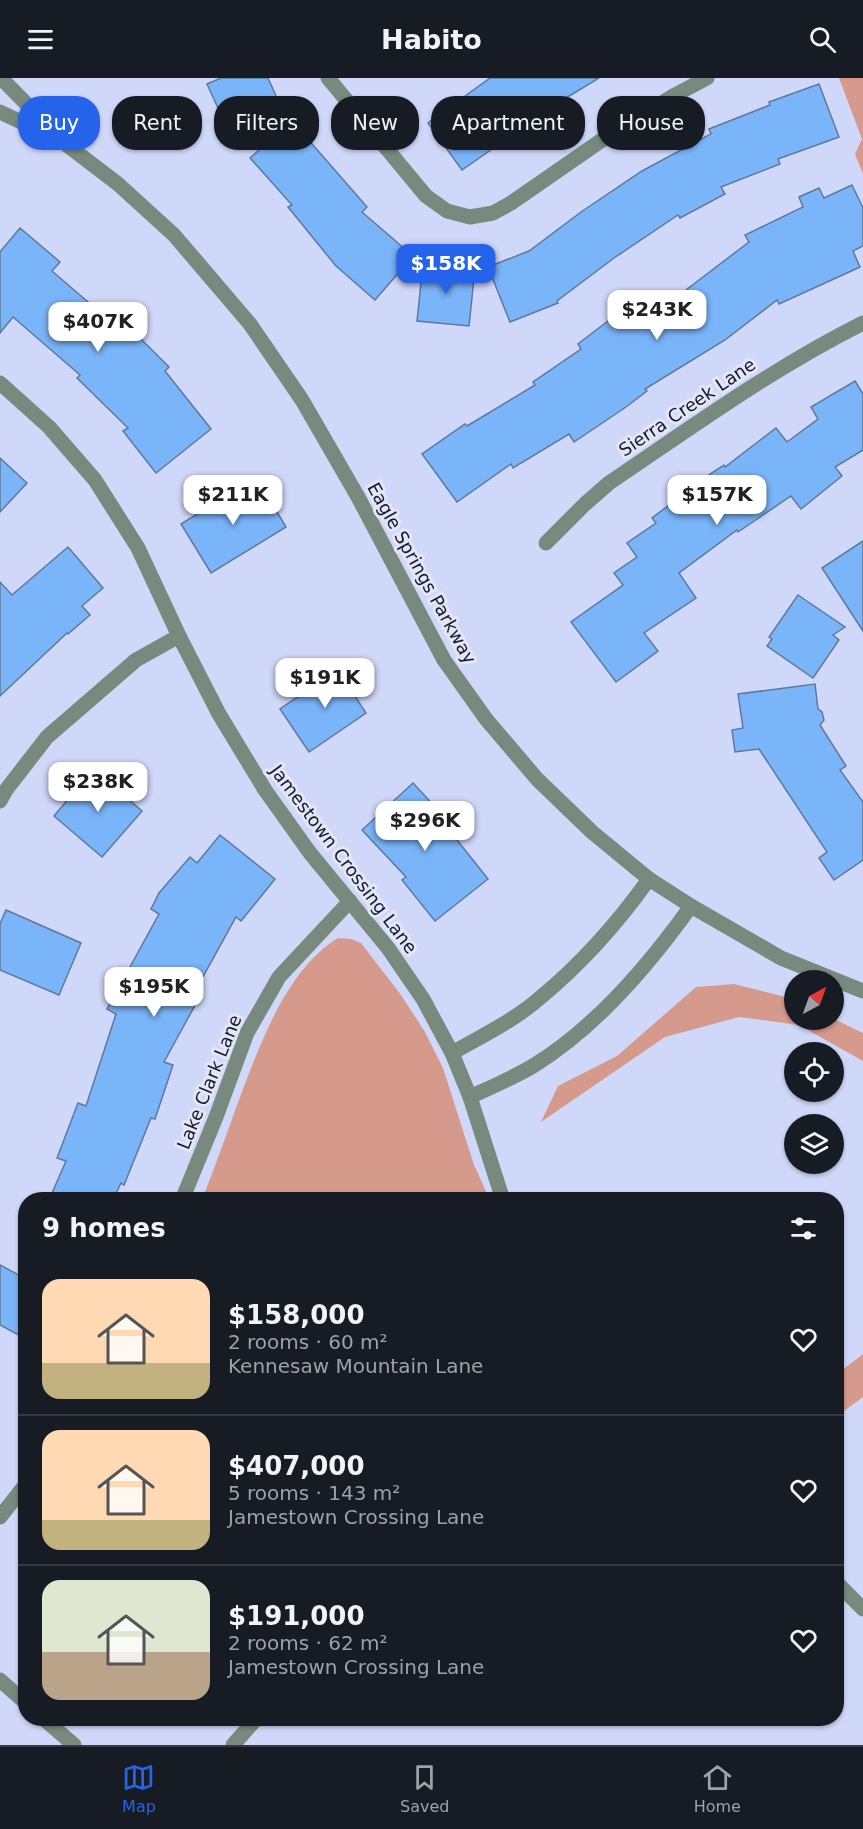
<!DOCTYPE html>
<html lang="en">
<head>
<meta charset="utf-8">
<style>
	:root { --surface:#171b24; --page:#20242c; --text:#f1f3f6; --muted:#9ea1a6; --line:#363941; --accent:#2563eb }
	body { margin:0; font-family:"DejaVu Sans",sans-serif; background:var(--page); color:var(--text); height:100vh; display:flex; flex-direction:column; font-size:22px; white-space:nowrap }
	* { box-sizing:border-box; margin:0 }
	p { font-size:20px; color:var(--muted) }
	.icon { flex:none; width:33px; height:33px; fill:none; stroke:currentColor; stroke-width:2; stroke-linecap:round; stroke-linejoin:round }
	.map { position:relative; flex:1; overflow:hidden }
	.panel { position:absolute; left:18px; top:1114px; width:826px; height:534px; display:flex; flex-direction:column; background:var(--surface); border-radius:24px; box-shadow:0 2px 4px #0004 }
	.panel>* { flex:none }
	.banner { position:absolute; left:18px; top:18px; width:828px; height:54px; display:flex; gap:12px }
	.needle { width:39px; rotate:41deg }
	.buttons { position:absolute; left:784px; top:892px; display:grid; gap:12px }
	.buttons a { display:grid; place-items:center; width:60px; height:60px; border-radius:50%; background:var(--surface); box-shadow:0 2px 4px #0004; font-size:30px }
	.price { position:absolute; translate:-50% -51px; padding:0 14px; border-radius:12px; background:#fff; color:#222; font-size:20px; line-height:39px; filter:drop-shadow(0 2px 3px #0008) }
	.price::after { content:''; position:absolute; left:50%; top:36px; width:18px; height:14px; margin-left:-9px; background:inherit; clip-path:polygon(0 0,100% 0,50% 100%) }
	.price.selected { background:var(--accent); color:#fff }
	ul { padding:0; list-style:none }
	li { display:flex; align-items:center; gap:18px; height:150px; padding:0 24px }
	li+li { border-top:2px solid var(--line) }
	li span { display:grid; place-items:center; flex:none; width:168px; height:120px; border-radius:18px; color:#555 }
	li>.icon { margin-inline-start:auto }
	span .icon { width:72px; height:72px; fill:#fffc; stroke-width:1 }
	li b { font-size:26px }
	h2 { display:flex; justify-content:space-between; align-items:center; height:72px; padding:0 24px; font-size:26px }
	.tag { padding:0 21px; border-radius:24px; background:var(--surface); box-shadow:0 2px 4px #0004; font-size:21px; line-height:54px }
	.tag.selected { background:var(--accent); color:#fff }
	header { display:flex; justify-content:space-between; align-items:center; height:78px; padding:0 24px; background:var(--surface); font-size:27px; font-weight:800 }
	.menu { display:flex; justify-content:space-around; align-items:center; height:84px; border-top:2px solid var(--line); background:var(--surface); font-size:16px; color:var(--muted) }
	.menu a { display:grid; justify-items:center; gap:3px }
	.menu .selected { color:var(--accent) }
	.map>svg:first-child { display:block }
	.green { fill:#d59a8c }
	.building { fill:#7ab4f9; stroke:#5f7999; stroke-width:1.5 }
	.lines { fill:none; stroke-linecap:round; stroke-linejoin:round }
	.minor { stroke:#78897d; stroke-width:15 }
	.tertiary { stroke:#78897d; stroke-width:15 }
	.labels { text-anchor:middle; dominant-baseline:central; stroke-width:6; stroke-linejoin:round; paint-order:stroke }
	.street-label { font-size:18px; fill:#161928; stroke:#e2e6f7 }
</style>
</head>
<body>
<header><svg class="icon" aria-label="menu" viewBox="0 0 24 24"><path d="M4 6h16M4 12h16M4 18h16"/></svg>Habito<svg class="icon" aria-label="search" viewBox="0 0 24 24"><circle cx="10" cy="10" r="6"/><path d="M15 15l6 6"/></svg></header>
<div class="map">
<svg width="863" height="1667" viewBox="0 0 863 1667">
	<rect width="100%" height="100%" fill="#d0d8fa"/>
	<g class="green">
		<path d="M839 0H863V96L855 76 862 61Z"/>
		<path d="M338 860 351 861 361 865 401 917 425 954 443 990 474 1087 490 1122H202C214 1090 226 1059 237 1027 258 972 285 892 338 860Z"/>
		<path d="M734 906 786 919 795 923V942L834 941 863 955V983L799 947 739 939 665 959 541 1044 558 1008 617 978 696 909Z"/>
		<path d="M863 1276V1319L837 1338V1296Z"/>
	</g>
	<g class="building">
		<path d="M221 0H268L281 29 228 52 207 6Z"/>
		<path d="M490 0H599L561 23 462 92 428 45Z"/>
		<path d="M819 6 839 59 778 81 780 86 721 109 725 116 680 140 678 137 614 180 557 223 558 225 510 244 488 189 529 173 581 134 642 93 711 56 709 51 770 27 769 24Z"/>
		<path d="M292 43 367 129 362 134 413 178 375 222 336 188 288 129 292 127 250 80Z"/>
		<path d="M852 107 863 130V168L853 173 860 189 779 226 777 222 725 262 645 311 647 313 626 329 574 364 569 356 513 390 511 386 457 424 422 376 465 346 467 348 535 307 533 304 581 271 578 266 620 234 630 248 678 218 749 164 745 157 803 129 799 119 819 110 824 120Z"/>
		<path d="M20 150 60 184 52 193 123 254 128 248 169 289 165 293 211 351 156 395 123 353 128 350 77 300 80 297 13 239 0 255V174Z"/>
		<path d="M423 186 475 191 469 248 417 243Z"/>
		<path d="M855 303 863 316V372L835 389 842 398 801 431 791 418 738 454 737 452 679 495 696 520 644 555 658 573 616 604 571 544 623 507 614 495 637 479 627 465 656 445 652 440 710 396 724 387 725 389 776 350 787 364 818 341 811 329Z"/>
		<path d="M0 380 27 405 0 434Z"/>
		<path d="M251 403 261 420 267 417 286 449 211 495 181 446Z"/>
		<path d="M863 463V553L822 490Z"/>
		<path d="M68 469 103 510 82 528 90 537 68 556 67 555 0 618V504L12 517Z"/>
		<path d="M798 517 845 549 833 557 839 562 813 600 767 568 772 561 769 559Z"/>
		<path d="M346 586 358 603 349 609 366 635 309 674 280 631Z"/>
		<path d="M815 606 818 631 822 634 824 642 820 647 846 688 840 692 863 724V782L834 802 819 780 827 774 759 671 735 674 732 652 743 650 738 616Z"/>
		<path d="M94 691 142 733 102 779 54 738Z"/>
		<path d="M413 705 449 744 445 747 488 801 435 843 402 802 406 799 362 752Z"/>
		<path d="M220 757 275 801 241 843 236 839 193 917 199 920 164 984 173 987 155 1041 151 1040 124 1107 121 1105 113 1122H49L66 1083 57 1080 78 1025 86 1028 116 936 107 931 159 836 151 831 159 815 190 779 197 785Z"/>
		<path d="M6 832 81 865 59 917 0 892V846Z"/>
		<path d="M0 1187 26 1201V1261L0 1247Z"/>
	</g>
	<g class="lines">
		<g class="minor">
			<path d="M328 0 426 118 447 133 470 139 493 135 511 125 602 62 675 17 707 0"/>
			<path d="M0 305 49 349 95 402 138 470 179 558 219 636 265 712 310 775 388 870 423 921 452 975 470 1019 503 1122"/>
			<path d="M546 465 585 426 609 405C692 349 773 290 863 245"/>
			<path d="M0 723 6 712 47 659 136 582 179 558"/>
			<path d="M452 975C482 958 515 942 541 919 582 885 619 843 649 801"/>
			<path d="M470 1019C491 1009 513 1000 533 988 595 950 649 887 691 828"/>
			<path d="M182 1122 216 1039 247 955 279 899 350 823"/>
			<path d="M0 1439 26 1406"/>
			<path d="M837 1505 863 1531"/>
			<path d="M0 1602 26 1625"/>
			<path d="M44 1641 74 1667"/>
			<path d="M233 1667 256 1641"/>
		</g>
		<g class="tertiary">
			<path d="M1 0 67 67 118 106 174 157 250 246 302 322 358 419 444 582 486 641 537 701 592 754 649 801 691 828 781 880 863 913"/>
			<path d="M0 34 57 61"/>
		</g>
	</g>
	<g class="labels">
		<g class="street-label">
			<text transform="translate(687 329) rotate(-34)">Sierra Creek Lane</text>
			<text transform="translate(422 495) rotate(61)">Eagle Springs Parkway</text>
			<text transform="translate(344 781) rotate(53)">Jamestown Crossing Lane</text>
			<text transform="translate(209 1004) rotate(-68)">Lake Clark Lane</text>
		</g>
	</g>
</svg>
<div class="buttons">
<a><svg class="needle" viewBox="-14 -14 28 28"><path d="M0-13l5 13h-10z" fill="#e53935"/><path d="M0 13l5-13h-10z" fill="#9ea1a6"/></svg></a>
<a><svg class="icon" aria-label="locate" viewBox="0 0 24 24"><circle cx="12" cy="12" r="6"/><path d="M12 2v4M12 18v4M2 12h4M18 12h4"/></svg></a>
<a><svg class="icon" aria-label="layers" viewBox="0 0 24 24"><path d="M12 4l9 5-9 5-9-5zM3 14l9 5 9-5"/></svg></a>
</div>
<b class="price selected" style="left:446px;top:217px">$158K</b>
<b class="price" style="left:657px;top:263px">$243K</b>
<b class="price" style="left:98px;top:275px">$407K</b>
<b class="price" style="left:233px;top:448px">$211K</b>
<b class="price" style="left:717px;top:448px">$157K</b>
<b class="price" style="left:325px;top:631px">$191K</b>
<b class="price" style="left:98px;top:735px">$238K</b>
<b class="price" style="left:425px;top:774px">$296K</b>
<b class="price" style="left:154px;top:940px">$195K</b>
<div class="banner">
<a class="tag selected">Buy</a>
<a class="tag">Rent</a>
<a class="tag">Filters</a>
<a class="tag">New</a>
<a class="tag">Apartment</a>
<a class="tag">House</a>
</div>
<section class="panel">
<h2>9 homes<svg class="icon" aria-label="filters" viewBox="0 0 24 24"><path d="M4 7h16M4 17h16"/><circle cx="9" cy="7" r="2"/><circle cx="15" cy="17" r="2"/></svg></h2>
<ul>
<li><span style="background:linear-gradient(#ffd9b3 70%,#c2b280 0)"><svg class="icon" aria-label="home" viewBox="0 0 24 24"><path d="M3 11l9-7 9 7M6 9v11h12V9"/></svg></span><div><b>$158,000</b><p>2 rooms · 60 m²</p><p>Kennesaw Mountain Lane</p></div><svg class="icon" aria-label="heart" viewBox="0 0 24 24"><path d="M12 20l-8-8c-3-5 5-10 8-4 3-6 11-1 8 4z"/></svg></li>
<li><span style="background:linear-gradient(#ffd9b3 75%,#c2b280 0)"><svg class="icon" aria-label="home" viewBox="0 0 24 24"><path d="M3 11l9-7 9 7M6 9v11h12V9"/></svg></span><div><b>$407,000</b><p>5 rooms · 143 m²</p><p>Jamestown Crossing Lane</p></div><svg class="icon" aria-label="heart" viewBox="0 0 24 24"><path d="M12 20l-8-8c-3-5 5-10 8-4 3-6 11-1 8 4z"/></svg></li>
<li><span style="background:linear-gradient(#dfe7d0 60%,#b9a48a 0)"><svg class="icon" aria-label="home" viewBox="0 0 24 24"><path d="M3 11l9-7 9 7M6 9v11h12V9"/></svg></span><div><b>$191,000</b><p>2 rooms · 62 m²</p><p>Jamestown Crossing Lane</p></div><svg class="icon" aria-label="heart" viewBox="0 0 24 24"><path d="M12 20l-8-8c-3-5 5-10 8-4 3-6 11-1 8 4z"/></svg></li>
</ul>
</section>
</div>
<nav class="menu">
<a class="selected"><svg class="icon" aria-label="map" viewBox="0 0 24 24"><path d="M3 6l6-2 6 2 6-2v14l-6 2-6-2-6 2zM9 4v14M15 6v14"/></svg>Map</a>
<a><svg class="icon" aria-label="saved" viewBox="0 0 24 24"><path d="M7 4h10v16l-5-4-5 4z"/></svg>Saved</a>
<a><svg class="icon" aria-label="home" viewBox="0 0 24 24"><path d="M3 11l9-7 9 7M6 9v11h12V9"/></svg>Home</a>
</nav>
</body>
</html>
